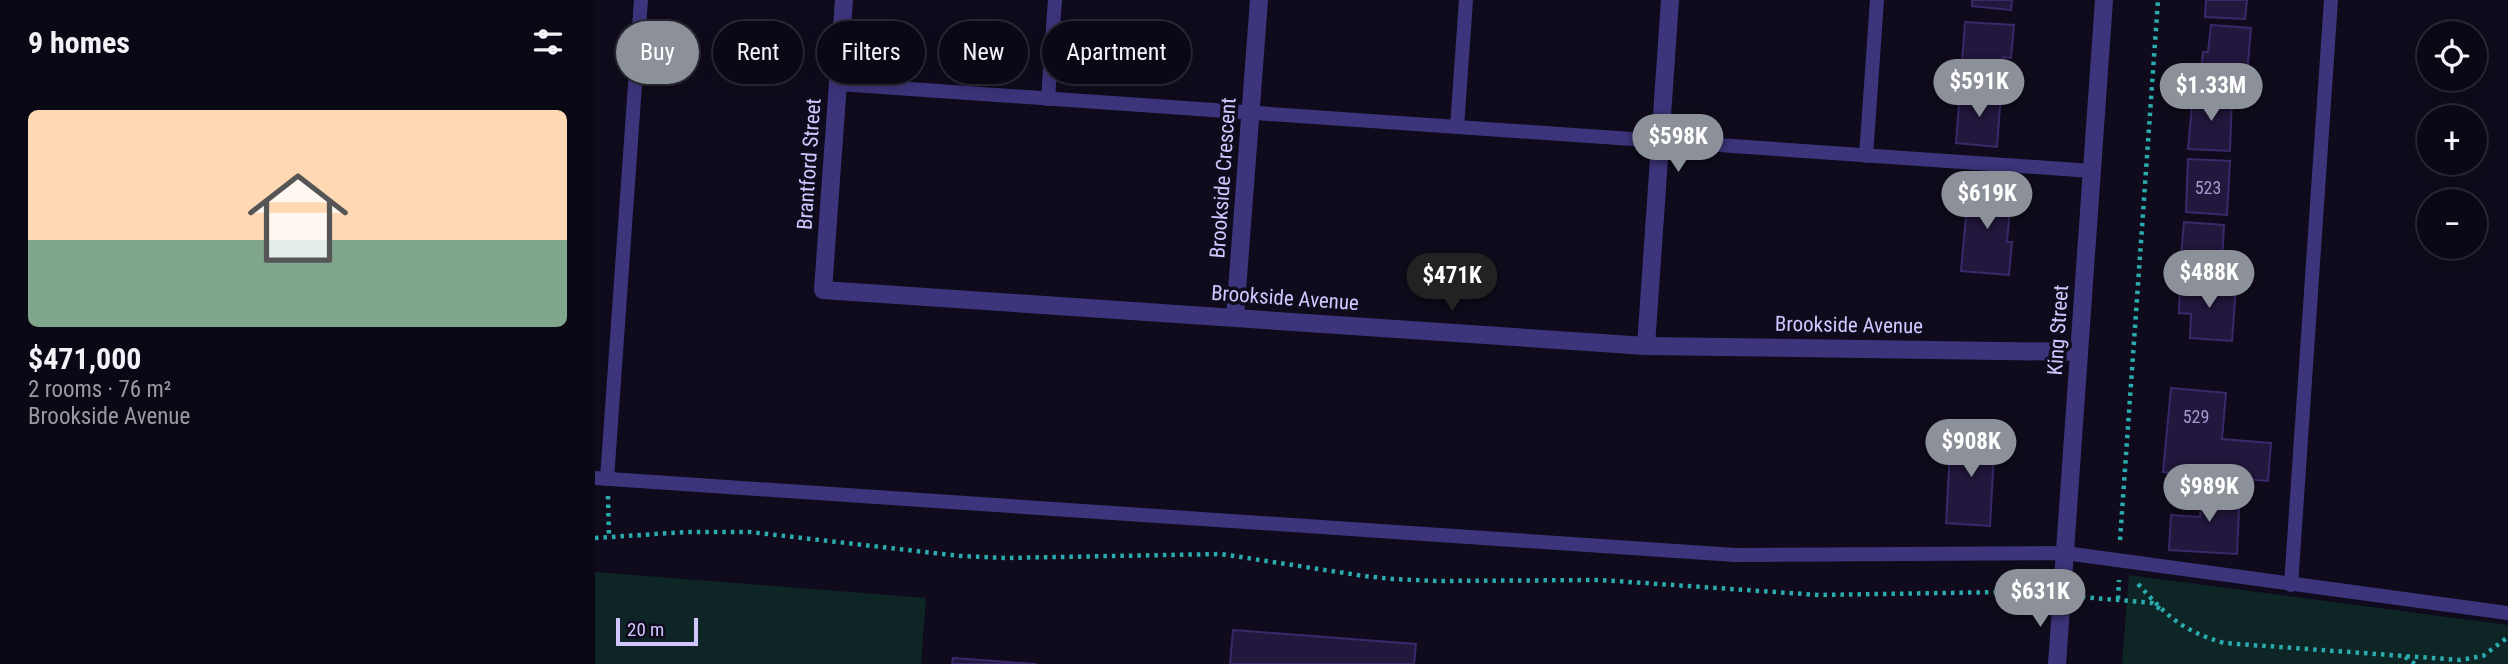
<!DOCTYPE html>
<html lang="en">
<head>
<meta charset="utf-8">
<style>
	:root { --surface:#0b0815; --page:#191622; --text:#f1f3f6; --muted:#9a9aa0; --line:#2b2934; --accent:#8c9099 }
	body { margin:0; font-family:"Roboto Condensed",sans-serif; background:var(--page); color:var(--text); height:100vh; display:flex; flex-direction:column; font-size:26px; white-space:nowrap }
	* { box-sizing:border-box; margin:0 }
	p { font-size:23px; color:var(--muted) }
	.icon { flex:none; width:38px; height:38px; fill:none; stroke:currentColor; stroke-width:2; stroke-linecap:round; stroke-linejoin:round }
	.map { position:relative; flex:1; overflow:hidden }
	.sheet { display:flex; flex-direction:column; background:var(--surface); width:595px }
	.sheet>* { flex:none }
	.top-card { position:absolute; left:21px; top:21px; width:665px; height:63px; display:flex; gap:14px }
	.controls { position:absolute; left:1822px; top:21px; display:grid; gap:14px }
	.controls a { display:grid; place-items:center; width:70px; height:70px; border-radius:50%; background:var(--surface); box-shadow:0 4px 18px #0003,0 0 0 2px var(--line); font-size:35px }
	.scale { position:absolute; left:21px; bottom:18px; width:82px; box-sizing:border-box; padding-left:7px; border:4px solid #d1c6ff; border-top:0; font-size:19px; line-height:24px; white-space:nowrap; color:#d1c6ff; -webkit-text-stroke:5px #0f0b1c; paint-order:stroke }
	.price { position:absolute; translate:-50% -60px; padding:0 16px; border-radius:24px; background:var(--accent); color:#fff; font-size:23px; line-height:46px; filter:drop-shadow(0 2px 4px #0008) }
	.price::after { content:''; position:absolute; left:50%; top:42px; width:21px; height:16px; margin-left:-10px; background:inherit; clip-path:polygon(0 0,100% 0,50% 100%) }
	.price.active { background:#222; color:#fff }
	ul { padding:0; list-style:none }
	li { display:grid; align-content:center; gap:14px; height:371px; padding:0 28px }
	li+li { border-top:2px solid var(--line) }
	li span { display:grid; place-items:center; height:217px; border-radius:10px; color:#555 }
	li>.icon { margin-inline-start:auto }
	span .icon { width:126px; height:126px; fill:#fffc; stroke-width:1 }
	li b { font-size:30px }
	h2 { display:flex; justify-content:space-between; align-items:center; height:84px; padding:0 28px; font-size:30px }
	.tag { padding:0 24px; border-radius:32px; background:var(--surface); box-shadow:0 4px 18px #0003,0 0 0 2px var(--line); font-size:24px; line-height:63px }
	.tag.active { background:var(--accent); color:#fff }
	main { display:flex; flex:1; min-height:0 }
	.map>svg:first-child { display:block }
	.green { fill:#0e2526 }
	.building { fill:#22173d; stroke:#3b286a; stroke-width:2 }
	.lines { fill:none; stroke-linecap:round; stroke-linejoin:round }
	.path { stroke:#2aabae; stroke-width:4.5; stroke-dasharray:3.5 5; stroke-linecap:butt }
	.service { stroke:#3d357c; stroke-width:14 }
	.minor { stroke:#3d357c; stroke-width:18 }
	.tertiary { stroke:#3d357c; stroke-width:18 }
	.labels { text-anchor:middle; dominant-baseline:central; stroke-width:7; stroke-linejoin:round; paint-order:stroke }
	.number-label { font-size:18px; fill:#a59ace }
	.street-label { font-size:21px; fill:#d1c6ff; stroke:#0f0b1c }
</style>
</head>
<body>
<main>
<section class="sheet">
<h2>9 homes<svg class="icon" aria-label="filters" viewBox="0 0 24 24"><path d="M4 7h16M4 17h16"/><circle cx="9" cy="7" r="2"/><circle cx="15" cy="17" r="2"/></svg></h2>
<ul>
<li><span style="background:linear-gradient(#ffd9b3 60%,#7fa58c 0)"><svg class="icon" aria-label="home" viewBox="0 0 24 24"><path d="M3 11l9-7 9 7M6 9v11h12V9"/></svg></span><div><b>$471,000</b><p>2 rooms · 76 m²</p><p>Brookside Avenue</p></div></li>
</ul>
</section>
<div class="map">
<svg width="1913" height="664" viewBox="0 0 1913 664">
	<rect width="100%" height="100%" fill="#0f0b1c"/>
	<g class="green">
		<path d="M0 572 331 598 326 664H0Z"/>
		<path d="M1534 575 1913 625V664H1527Z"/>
	</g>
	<g class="building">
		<path d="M1377 0H1417L1416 10 1377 6Z"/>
		<path d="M1611 0H1652L1650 19 1610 17Z"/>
		<path d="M1370 22 1419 25 1416 58 1408 57 1406 79 1366 76Z"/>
		<path d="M1616 25 1656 28 1651 85 1605 81 1608 52H1613Z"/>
		<path d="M1365 90 1406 94 1402 147 1361 143Z"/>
		<path d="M1598 94 1637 95 1635 151 1593 149Z"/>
		<path d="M1593 159 1635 161 1632 215 1591 212Z"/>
		<path d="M1374 184 1417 188 1412 242H1417L1414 275 1366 271Z"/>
		<path d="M1589 222 1629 225 1626 281 1584 278Z"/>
		<path d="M1585 284 1641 286 1637 341 1595 338 1596 314 1584 313Z"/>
		<path d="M1576 388 1631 393 1627 439 1676 443 1673 481 1568 472Z"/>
		<path d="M1356 432 1400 434 1395 526 1351 523Z"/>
		<path d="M1607 486 1645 488 1642 554 1574 550 1576 515 1605 517Z"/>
		<path d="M638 630 821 644 819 664H635Z"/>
		<path d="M358 658 442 664H357Z"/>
	</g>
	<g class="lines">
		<g class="path">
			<path d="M13 496 14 537"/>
			<path d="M0 538 91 532H155L365 556 410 558 626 554 769 576 798 579 841 581 1005 580 1224 595 1411 592 1447 595"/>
			<path d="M1525 540 1563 0"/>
			<path d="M1543 584C1573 617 1586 630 1629 643L1865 660 1888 656 1913 637"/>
			<path d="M1487 597 1547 602 1557 603 1565 609"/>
			<path d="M1523 599 1524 580"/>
			<path d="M1810 657 1820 664"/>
		</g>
		<g class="service">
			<path d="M243 84 1497 171"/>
			<path d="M453 99 460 0"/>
			<path d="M862 127 871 0"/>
			<path d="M1271 156 1282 0"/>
			<path d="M0 478 1140 555 1470 553 1913 613"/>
			<path d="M12 479 46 0"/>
			<path d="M1696 585 1736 0"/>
		</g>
		<g class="minor">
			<path d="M249 0 228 290 1051 346 1484 352"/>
			<path d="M640 317 664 0"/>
			<path d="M1051 346 1075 0"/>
		</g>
		<path class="tertiary" d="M1462 664 1509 0"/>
	</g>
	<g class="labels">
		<g class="number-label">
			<text x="1613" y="187">523</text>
			<text x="1601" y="416">529</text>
		</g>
		<g class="street-label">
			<text transform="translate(214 164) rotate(-86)">Brantford Street</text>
			<text transform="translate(628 178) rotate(-86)">Brookside Crescent</text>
			<text transform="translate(690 298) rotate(4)">Brookside Avenue</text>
			<text transform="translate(1254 325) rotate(1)">Brookside Avenue</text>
			<text transform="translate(1463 330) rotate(-86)">King Street</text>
		</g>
	</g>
</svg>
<div class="controls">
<a><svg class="icon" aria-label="locate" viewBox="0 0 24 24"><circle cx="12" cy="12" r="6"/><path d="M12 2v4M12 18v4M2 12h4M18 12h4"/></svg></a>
<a>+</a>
<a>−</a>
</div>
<div class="scale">20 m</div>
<b class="price" style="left:1384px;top:119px">$591K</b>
<b class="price" style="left:1616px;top:123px">$1.33M</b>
<b class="price" style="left:1083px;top:174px">$598K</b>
<b class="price" style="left:1392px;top:231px">$619K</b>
<b class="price" style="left:1614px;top:310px">$488K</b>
<b class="price active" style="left:857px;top:313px">$471K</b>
<b class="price" style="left:1376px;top:479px">$908K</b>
<b class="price" style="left:1614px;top:524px">$989K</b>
<b class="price" style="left:1445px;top:629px">$631K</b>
<div class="top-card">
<a class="tag active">Buy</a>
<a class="tag">Rent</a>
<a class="tag">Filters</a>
<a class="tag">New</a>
<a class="tag">Apartment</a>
</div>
</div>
</main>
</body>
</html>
